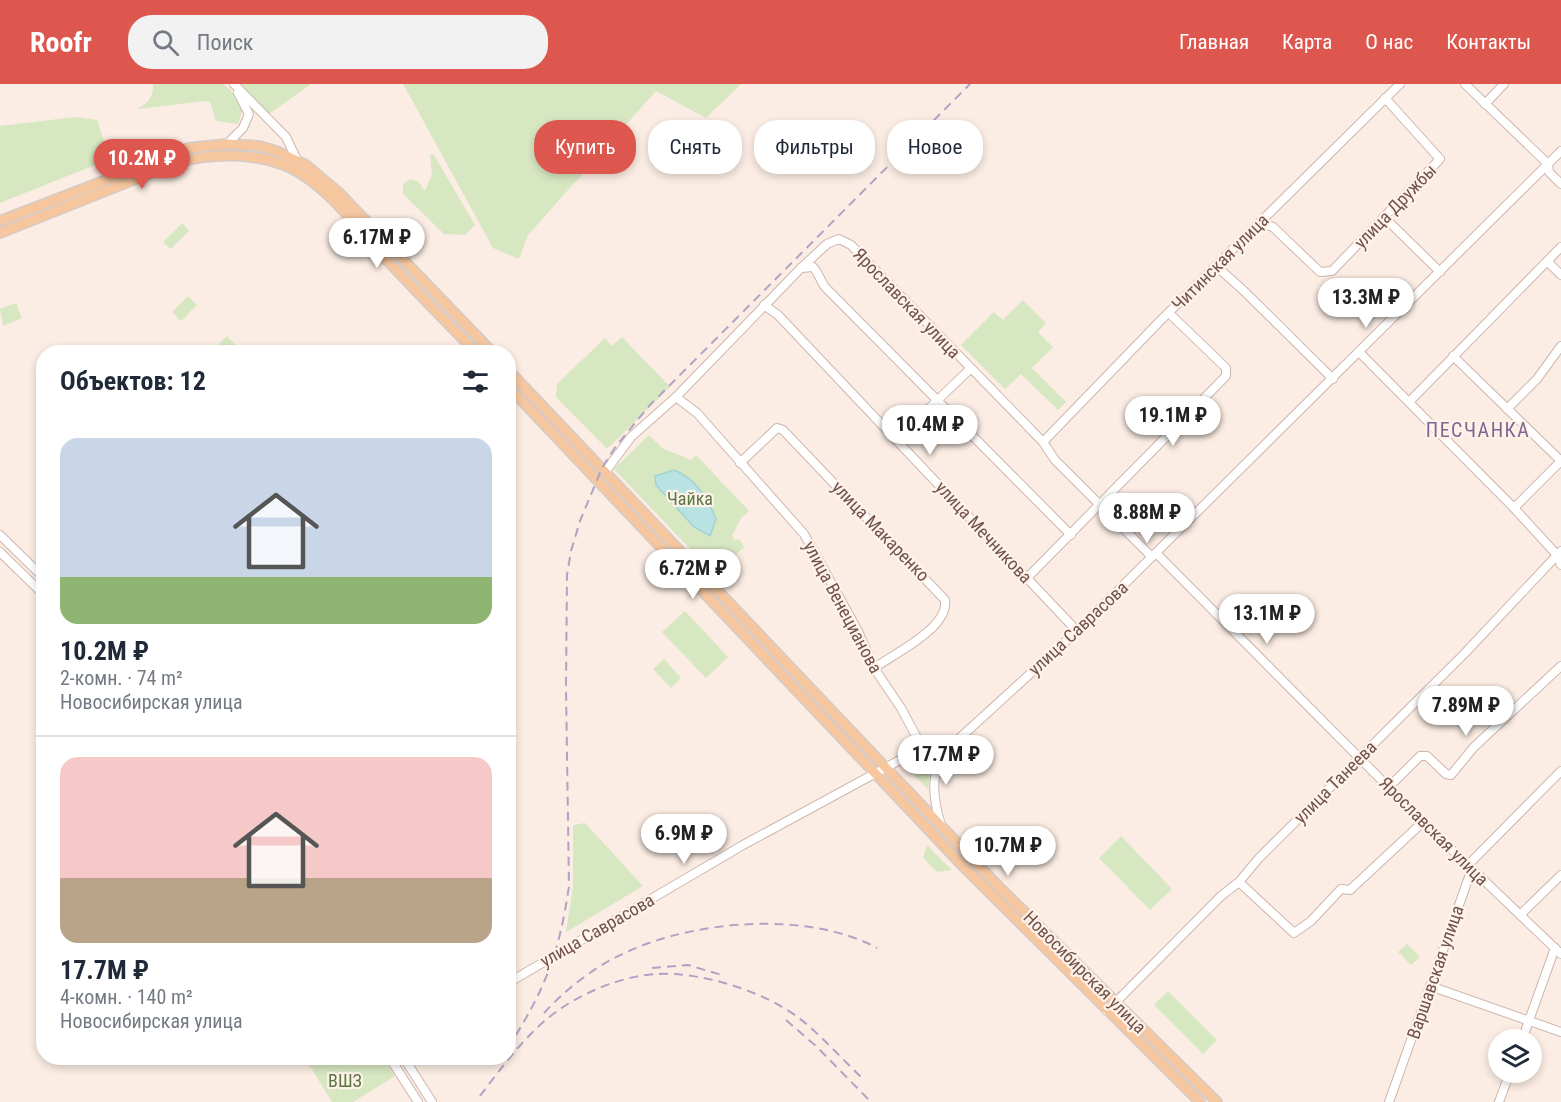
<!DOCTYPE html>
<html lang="ru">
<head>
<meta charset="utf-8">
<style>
	:root { --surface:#fff; --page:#f2f2f3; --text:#1f2937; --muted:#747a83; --line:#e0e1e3; --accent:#de574f }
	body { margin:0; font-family:"Roboto Condensed",sans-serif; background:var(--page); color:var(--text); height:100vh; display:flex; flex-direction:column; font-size:22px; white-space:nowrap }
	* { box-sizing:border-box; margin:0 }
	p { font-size:20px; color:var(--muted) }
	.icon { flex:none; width:33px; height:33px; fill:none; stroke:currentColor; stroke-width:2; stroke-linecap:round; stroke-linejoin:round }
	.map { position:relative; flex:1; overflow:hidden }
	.panel { position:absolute; left:36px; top:261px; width:480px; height:720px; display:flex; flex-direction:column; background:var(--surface); border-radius:24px; box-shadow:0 3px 9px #0003 }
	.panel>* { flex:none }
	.guide { position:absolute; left:534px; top:36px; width:570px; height:54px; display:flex; gap:12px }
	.fabs { position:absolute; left:1488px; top:945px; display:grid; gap:12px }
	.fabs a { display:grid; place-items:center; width:54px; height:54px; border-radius:50%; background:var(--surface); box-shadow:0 3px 9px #0003; font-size:30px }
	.price { position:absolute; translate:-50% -51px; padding:0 14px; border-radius:21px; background:#fff; color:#222; font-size:20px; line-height:39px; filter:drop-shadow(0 2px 3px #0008) }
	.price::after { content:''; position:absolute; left:50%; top:36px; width:18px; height:14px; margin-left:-9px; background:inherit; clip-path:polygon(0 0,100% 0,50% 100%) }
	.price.active { background:var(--accent); color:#fff }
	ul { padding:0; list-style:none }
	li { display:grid; align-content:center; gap:12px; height:318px; padding:0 24px }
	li+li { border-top:2px solid var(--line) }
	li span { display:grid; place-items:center; height:186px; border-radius:18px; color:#555 }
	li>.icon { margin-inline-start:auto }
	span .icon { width:108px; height:108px; fill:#fffc; stroke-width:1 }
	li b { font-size:26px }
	h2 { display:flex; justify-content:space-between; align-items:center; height:72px; padding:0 24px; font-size:26px }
	.pill { padding:0 21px; border-radius:24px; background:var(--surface); box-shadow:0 3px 9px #0003; font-size:21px; line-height:54px }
	.pill.active { background:var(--accent); color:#fff }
	header { display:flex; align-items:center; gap:36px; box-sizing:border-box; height:84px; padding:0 30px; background:var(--accent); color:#fff }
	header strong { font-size:28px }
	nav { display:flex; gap:33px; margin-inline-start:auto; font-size:21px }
	.search { width:420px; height:54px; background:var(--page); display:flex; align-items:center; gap:15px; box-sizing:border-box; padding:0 21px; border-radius:24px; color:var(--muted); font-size:22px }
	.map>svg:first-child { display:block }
	.green { fill:#d7e7c2 }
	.water { fill:#b9e3e2; stroke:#a0d4d3; stroke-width:1.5 }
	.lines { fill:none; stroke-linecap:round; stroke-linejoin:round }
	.minor-casing { stroke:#cdb6ad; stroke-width:10 }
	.major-casing { stroke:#d4cbc9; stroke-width:12 }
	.minor { stroke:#fff; stroke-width:8 }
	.major { stroke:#f6c79f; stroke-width:9 }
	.rail { stroke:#afa3c3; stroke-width:2; stroke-dasharray:9 6; stroke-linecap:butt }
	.labels { text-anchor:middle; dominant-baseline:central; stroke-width:4.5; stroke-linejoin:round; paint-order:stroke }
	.street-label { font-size:18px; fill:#71524b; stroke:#fef2e9 }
	.park-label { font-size:18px; fill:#5b7743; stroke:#fef2e9 }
	.neighbourhood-label { font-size:20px; letter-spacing:1.5px; fill:#7d6694; stroke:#fef2e9 }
</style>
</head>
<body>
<header>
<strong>Roofr</strong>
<div class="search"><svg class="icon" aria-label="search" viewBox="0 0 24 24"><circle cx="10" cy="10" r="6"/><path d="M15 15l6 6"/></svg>Поиск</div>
<nav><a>Главная</a><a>Карта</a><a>О нас</a><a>Контакты</a></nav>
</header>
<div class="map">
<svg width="1561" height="1018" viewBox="0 0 1561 1018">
	<rect width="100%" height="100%" fill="#fbede3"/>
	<g class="green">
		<path d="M153 0H224L237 13 243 25 238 40 216 37 210 18 206 17 137 25C148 19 154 13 153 0Z"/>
		<path d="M241 0H311L269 30Z"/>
		<path d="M403 0H741L706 34 656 7 528 151 519 175 493 164Z"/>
		<path d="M75 33 97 36 110 75 0 119V42Z"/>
		<path d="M430 71H434L475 141 465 151 444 150 403 110V100L410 95 418 97 425 107 432 91Z"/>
		<path d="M182 139 189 147 171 165 163 158Z"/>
		<path d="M188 212 197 221 181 237 172 228Z"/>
		<path d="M1023 216 1046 239 1038 248 1053 263 1032 284 1066 318 1058 326 1021 290 1005 305 961 261 994 228 1003 236Z"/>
		<path d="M16 219 22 234 3 242 0 225Z"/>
		<path d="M227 252 240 266 237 268H211Z"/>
		<path d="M622 253 670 303 607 365 556 313 557 300 605 254 612 262Z"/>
		<path d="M649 351 662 364 691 376 696 371 749 427 741 434 732 452 734 456 739 455 744 463 715 491 614 385Z"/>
		<path d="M685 527 728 573 706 594 662 548Z"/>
		<path d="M664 575 681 594 671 604 653 585Z"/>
		<path d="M937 666 931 677 928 705 904 681 907 676Z"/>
		<path d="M585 739 643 802 566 848 573 803V741Z"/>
		<path d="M1121 752 1172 805 1150 826 1099 774Z"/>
		<path d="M927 761 952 786 937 788 923 774Z"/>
		<path d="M1407 860 1420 873 1411 881 1398 868Z"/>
		<path d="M1168 907 1217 956 1203 970 1154 921Z"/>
		<path d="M305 974H383L395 992 353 1018H332Z"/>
	</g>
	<path class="water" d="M674 386C696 395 707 413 716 435L710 452 694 443 656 401 655 392Z"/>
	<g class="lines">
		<defs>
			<g id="minor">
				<path d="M234 0 286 53 296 74"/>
				<path d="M1465 0 1548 80 1549 88 1561 100"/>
				<path d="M1485 20 1504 0"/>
				<path d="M227 60 243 44 249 30 238 9"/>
				<path d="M1384 133 1440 188"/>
				<path d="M1260 138 1273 143 1320 188 1332 187 1440 75 1385 14"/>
				<path d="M1547 177 1561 191"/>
				<path d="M1216 182 1243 206 1333 295"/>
				<path d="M801 184 813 183C818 188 820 196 825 203L1071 451"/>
				<path d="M764 221 778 231 1077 547"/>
				<path d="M1360 269 1514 424 1557 471 1561 481"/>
				<path d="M1453 272 1561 377"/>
				<path d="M676 313 697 329 804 450 858 547 874 584 901 624 923 665"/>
				<path d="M1410 317 1561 163"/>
				<path d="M1507 325 1537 295 1561 262"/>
				<path d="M897 355 970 285"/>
				<path d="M1043 358 1161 236 1400 0"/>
				<path d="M740 379 777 344 783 346 945 516C949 544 894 570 874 584"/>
				<path d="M605 388 631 353 676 313 801 184 827 160 839 155 851 161 1043 358 1055 376 1152 473"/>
				<path d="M1514 424 1561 377"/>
				<path d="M0 451 44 494"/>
				<path d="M0 468 44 511"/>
				<path d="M1156 469 1423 738 1561 870"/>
				<path d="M1027 494 1226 292V284L1169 229"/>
				<path d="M1389 703 1420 672H1427L1446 690 1451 691 1474 663 1561 582"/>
				<path d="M941 741C932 712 929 685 951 662"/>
				<path d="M1239 798 1294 849 1311 837 1341 805 1350 806 1423 738"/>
				<path d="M1520 831 1561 791"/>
				<path d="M508 899 743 761 898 677 940 660 951 662 1077 547 1561 67"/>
				<path d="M1430 902 1561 948"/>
				<path d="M1107 927 1221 812 1239 798 1259 774 1465 569 1561 467"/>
				<path d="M1522 956 1555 864"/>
				<path d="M390 974 418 1018"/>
				<path d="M404 974 432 1018"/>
				<path d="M1389 1018 1470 790 1468 781 1561 687"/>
				<path d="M1499 1018 1510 988"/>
			</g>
			<g id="major">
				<path d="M0 137 189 64 227 60 259 62 276 67 306 81 338 108 492 268"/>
				<path d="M0 149 178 78C214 69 256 68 291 84 328 102 356 143 384 173 414 205 445 237 476 268"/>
				<path d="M508 286 999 803 1217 1018"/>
				<path d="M508 302 964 783 1200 1018"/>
			</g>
		</defs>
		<use href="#minor" class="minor-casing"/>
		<use href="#major" class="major-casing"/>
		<use href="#minor" class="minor"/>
		<use href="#major" class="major"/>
		<g class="rail">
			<path d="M652 884 688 881 725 892"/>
			<path d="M544 929C567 904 598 880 629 867 698 836 809 827 877 864"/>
			<path d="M786 936 816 962 871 1018"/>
			<path d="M508 964C545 905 559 871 569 802L566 604 567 491 571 467 580 437 602 384 616 362 650 321 970 0"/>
			<path d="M480 1012C503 982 528 947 560 925 587 907 625 891 658 890 703 888 763 907 799 934 822 952 841 974 862 994"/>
		</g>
	</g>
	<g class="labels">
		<g class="street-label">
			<text transform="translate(1395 122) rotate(-46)">улица Дружбы</text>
			<text transform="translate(1220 178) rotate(-45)">Читинская улица</text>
			<text transform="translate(907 219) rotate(46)">Ярославская улица</text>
			<text transform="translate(881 447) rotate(46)">улица Макаренко</text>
			<text transform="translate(984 448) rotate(47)">улица Мечникова</text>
			<text transform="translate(843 523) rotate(62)">улица Венецианова</text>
			<text transform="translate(1078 544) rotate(-43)">улица Саврасова</text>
			<text transform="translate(1335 698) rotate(-45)">улица Танеева</text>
			<text transform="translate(1434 747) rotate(45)">Ярославская улица</text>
			<text transform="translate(597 846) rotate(-30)">улица Саврасова</text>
			<text transform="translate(1085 888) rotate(45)">Новосибирская улица</text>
			<text transform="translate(1435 888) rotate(-71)">Варшавская улица</text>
		</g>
		<g class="park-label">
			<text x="690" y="414">Чайка</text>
			<text x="345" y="996">ВШЗ</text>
		</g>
		<g class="neighbourhood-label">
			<text x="1478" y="346">ПЕСЧАНКА</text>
		</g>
	</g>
</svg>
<div class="fabs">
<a><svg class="icon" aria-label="layers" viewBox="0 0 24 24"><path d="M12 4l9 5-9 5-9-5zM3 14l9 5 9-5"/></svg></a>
</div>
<b class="price active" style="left:142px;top:106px">10.2M ₽</b>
<b class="price" style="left:377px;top:185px">6.17M ₽</b>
<b class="price" style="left:1366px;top:245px">13.3M ₽</b>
<b class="price" style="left:1173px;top:363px">19.1M ₽</b>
<b class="price" style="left:930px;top:372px">10.4M ₽</b>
<b class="price" style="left:1147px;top:460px">8.88M ₽</b>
<b class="price" style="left:693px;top:516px">6.72M ₽</b>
<b class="price" style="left:1267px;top:561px">13.1M ₽</b>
<b class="price" style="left:1466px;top:653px">7.89M ₽</b>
<b class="price" style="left:946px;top:702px">17.7M ₽</b>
<b class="price" style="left:684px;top:781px">6.9M ₽</b>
<b class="price" style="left:1008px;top:793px">10.7M ₽</b>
<div class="guide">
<a class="pill active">Купить</a>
<a class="pill">Снять</a>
<a class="pill">Фильтры</a>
<a class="pill">Новое</a>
</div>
<section class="panel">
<h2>Объектов: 12<svg class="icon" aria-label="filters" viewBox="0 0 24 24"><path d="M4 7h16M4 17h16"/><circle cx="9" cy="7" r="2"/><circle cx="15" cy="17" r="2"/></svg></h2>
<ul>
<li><span style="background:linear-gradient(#c9d6e8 75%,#8fb573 0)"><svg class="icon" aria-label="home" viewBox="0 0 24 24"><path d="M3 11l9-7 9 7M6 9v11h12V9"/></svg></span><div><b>10.2M ₽</b><p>2-комн. · 74 m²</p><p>Новосибирская улица</p></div></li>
<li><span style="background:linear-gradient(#f6c9c9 65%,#b9a48a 0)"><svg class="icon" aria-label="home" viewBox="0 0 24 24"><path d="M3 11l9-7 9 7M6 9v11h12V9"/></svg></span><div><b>17.7M ₽</b><p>4-комн. · 140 m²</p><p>Новосибирская улица</p></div></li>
</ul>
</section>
</div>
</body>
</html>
